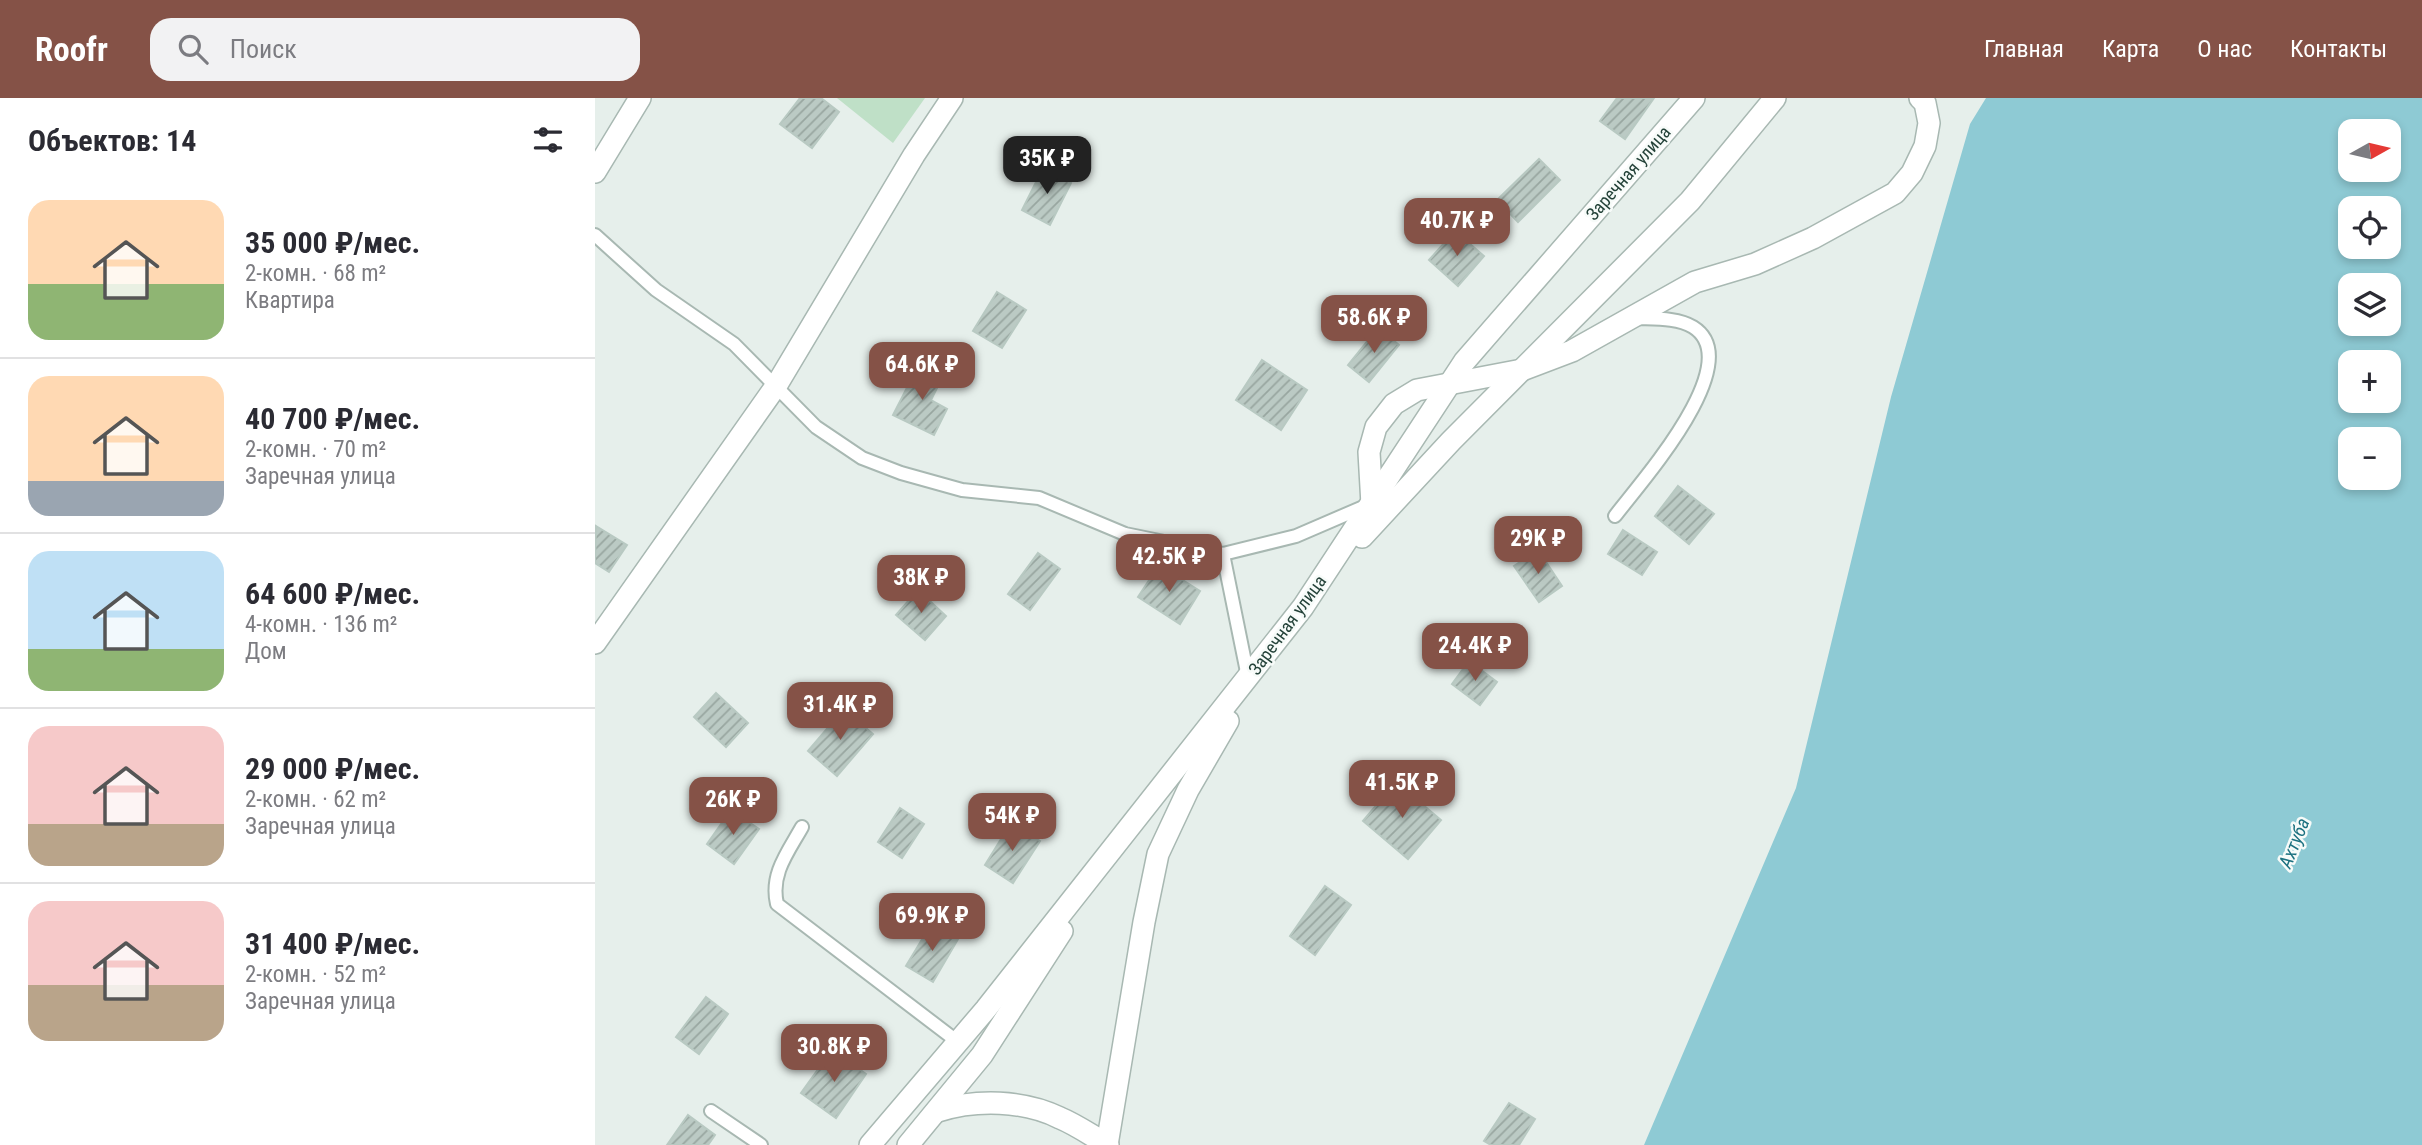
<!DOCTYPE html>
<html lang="ru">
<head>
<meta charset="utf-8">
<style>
	:root { --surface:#fff; --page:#f2f2f3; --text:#2b2b33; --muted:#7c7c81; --line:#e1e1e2; --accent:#855247 }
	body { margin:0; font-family:"Roboto Condensed",sans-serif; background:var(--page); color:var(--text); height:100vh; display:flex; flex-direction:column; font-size:26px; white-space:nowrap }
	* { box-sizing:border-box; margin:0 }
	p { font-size:23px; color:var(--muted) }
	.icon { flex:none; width:38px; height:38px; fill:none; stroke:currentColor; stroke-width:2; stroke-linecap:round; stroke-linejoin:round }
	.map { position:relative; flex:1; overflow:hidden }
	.details { display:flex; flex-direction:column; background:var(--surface); width:595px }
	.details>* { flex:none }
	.needle { width:46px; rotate:82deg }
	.buttons { position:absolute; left:1743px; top:21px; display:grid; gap:14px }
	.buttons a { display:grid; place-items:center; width:63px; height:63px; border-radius:14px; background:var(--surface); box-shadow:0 4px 10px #0003; font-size:35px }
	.price { position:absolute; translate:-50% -60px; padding:0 16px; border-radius:14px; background:var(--accent); color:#fff; font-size:23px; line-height:46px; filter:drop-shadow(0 2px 4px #0008) }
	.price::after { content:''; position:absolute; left:50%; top:42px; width:21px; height:16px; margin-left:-10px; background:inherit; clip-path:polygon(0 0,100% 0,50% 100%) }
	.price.current { background:#222; color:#fff }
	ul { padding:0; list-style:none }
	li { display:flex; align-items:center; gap:21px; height:175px; padding:0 28px }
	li+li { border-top:2px solid var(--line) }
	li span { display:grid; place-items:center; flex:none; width:196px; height:140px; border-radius:21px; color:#555 }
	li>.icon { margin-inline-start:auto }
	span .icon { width:84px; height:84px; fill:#fffc; stroke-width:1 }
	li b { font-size:30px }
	h2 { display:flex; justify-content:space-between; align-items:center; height:84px; padding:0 28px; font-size:30px }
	header { display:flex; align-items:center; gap:42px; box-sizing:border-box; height:98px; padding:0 35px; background:var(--accent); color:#fff }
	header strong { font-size:33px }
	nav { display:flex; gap:38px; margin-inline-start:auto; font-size:24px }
	.search { width:490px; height:63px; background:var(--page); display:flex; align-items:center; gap:18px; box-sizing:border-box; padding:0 24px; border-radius:21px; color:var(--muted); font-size:26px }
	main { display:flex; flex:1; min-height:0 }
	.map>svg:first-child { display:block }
	.green { fill:#bfe0c7 }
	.water { fill:#8ecad4; fill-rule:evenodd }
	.building { fill:url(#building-hatch); stroke:#b8c9c2; stroke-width:2 }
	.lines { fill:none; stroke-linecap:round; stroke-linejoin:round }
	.service-casing { stroke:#a8b8b2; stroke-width:16 }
	.minor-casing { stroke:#a8b8b2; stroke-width:24 }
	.service { stroke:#fff; stroke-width:12 }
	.minor { stroke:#fff; stroke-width:21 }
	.labels { text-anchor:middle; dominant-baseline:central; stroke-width:5; stroke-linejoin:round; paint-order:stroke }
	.street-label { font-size:18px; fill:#244239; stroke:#f7fbf9 }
	.water-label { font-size:19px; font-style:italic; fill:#1c7180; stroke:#f7fbf9 }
</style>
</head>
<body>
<header>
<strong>Roofr</strong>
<div class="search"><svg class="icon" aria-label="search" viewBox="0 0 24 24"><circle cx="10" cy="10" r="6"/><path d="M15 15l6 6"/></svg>Поиск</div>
<nav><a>Главная</a><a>Карта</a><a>О нас</a><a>Контакты</a></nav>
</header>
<main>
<section class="details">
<h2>Объектов: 14<svg class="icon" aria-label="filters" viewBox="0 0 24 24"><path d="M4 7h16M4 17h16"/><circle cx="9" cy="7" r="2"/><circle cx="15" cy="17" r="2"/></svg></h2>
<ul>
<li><span style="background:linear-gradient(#ffd9b3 60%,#8fb573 0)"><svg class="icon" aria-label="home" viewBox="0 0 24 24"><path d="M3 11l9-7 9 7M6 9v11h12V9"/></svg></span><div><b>35 000 ₽/мес.</b><p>2-комн. · 68 m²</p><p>Квартира</p></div></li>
<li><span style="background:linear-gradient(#ffd9b3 75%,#9aa5b1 0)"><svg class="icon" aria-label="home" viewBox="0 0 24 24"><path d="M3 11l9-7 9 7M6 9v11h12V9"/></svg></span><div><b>40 700 ₽/мес.</b><p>2-комн. · 70 m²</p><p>Заречная улица</p></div></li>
<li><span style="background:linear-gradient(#bfe0f5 70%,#8fb573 0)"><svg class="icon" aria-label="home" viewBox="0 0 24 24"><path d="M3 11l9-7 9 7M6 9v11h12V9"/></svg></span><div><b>64 600 ₽/мес.</b><p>4-комн. · 136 m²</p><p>Дом</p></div></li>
<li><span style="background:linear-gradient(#f6c9c9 70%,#b9a48a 0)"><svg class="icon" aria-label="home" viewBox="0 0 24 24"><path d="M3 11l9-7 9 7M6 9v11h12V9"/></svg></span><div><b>29 000 ₽/мес.</b><p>2-комн. · 62 m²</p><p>Заречная улица</p></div></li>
<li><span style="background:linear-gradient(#f6c9c9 60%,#b9a48a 0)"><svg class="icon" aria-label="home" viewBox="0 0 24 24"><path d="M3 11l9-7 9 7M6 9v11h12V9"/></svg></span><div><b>31 400 ₽/мес.</b><p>2-комн. · 52 m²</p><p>Заречная улица</p></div></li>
</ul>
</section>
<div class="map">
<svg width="1827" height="1047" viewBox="0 0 1827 1047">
	<defs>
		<pattern id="building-hatch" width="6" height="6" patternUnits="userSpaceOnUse" patternTransform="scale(1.75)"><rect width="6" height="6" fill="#bbcac4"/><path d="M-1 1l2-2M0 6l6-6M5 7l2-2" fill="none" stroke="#98a6a0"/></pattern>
	</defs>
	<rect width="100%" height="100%" fill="#e6efeb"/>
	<path class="green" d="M242 0H330L298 45Z"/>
	<path class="water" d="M1391 0H1827V1047H1049L1201 690 1296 299 1375 26ZM1755 33H1794V72H1755ZM1755 110H1794V149H1755ZM1755 187H1794V226H1755ZM1755 264H1794V303H1755ZM1755 341H1794V380H1755Z"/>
	<g class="building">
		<path d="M205 0H226L244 14 217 50 185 26Z"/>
		<path d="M1022 0H1059L1030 41 1005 23Z"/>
		<path d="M944 61 965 82 923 124 902 102Z"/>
		<path d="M448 70 476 85 455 127 427 112Z"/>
		<path d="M860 133 889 158 863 188 834 162Z"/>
		<path d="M402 194 431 212 407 250 378 233Z"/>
		<path d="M783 230 804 247 774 284 753 267Z"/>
		<path d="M667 262 712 292 686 332 641 302Z"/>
		<path d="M323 268 347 280 336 302 352 311 339 337 298 317Z"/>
		<path d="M1083 388 1119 416 1094 446 1060 418Z"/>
		<path d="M1 428 32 447 14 474 0 465Z"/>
		<path d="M1028 432 1062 454 1047 477 1013 456Z"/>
		<path d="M943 452 967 488 944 504 919 468Z"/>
		<path d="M443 455 465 471 435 512 413 496Z"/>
		<path d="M564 467 605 493 585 526 543 499Z"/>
		<path d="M323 492 351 518 330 542 301 517Z"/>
		<path d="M874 563 902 584 885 607 857 586Z"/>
		<path d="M121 595 153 625 131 649 99 619Z"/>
		<path d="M249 611 278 636 242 678 213 653Z"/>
		<path d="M801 684 846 722 813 761 768 723Z"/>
		<path d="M305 710 329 726 307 760 283 744Z"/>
		<path d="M136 712 164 731 139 766 112 746Z"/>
		<path d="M416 725 445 743 418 785 390 767Z"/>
		<path d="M730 788 756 807 720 857 695 838Z"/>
		<path d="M337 825 363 841 338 884 311 868Z"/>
		<path d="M111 899 133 916 104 956 81 939Z"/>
		<path d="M237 952 271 976 241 1020 206 995Z"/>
		<path d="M914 1005 940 1021 924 1047H896L889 1043Z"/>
		<path d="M93 1017 120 1037 113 1047H72Z"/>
	</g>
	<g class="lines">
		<defs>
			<g id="service">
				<path d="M0 137 61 192 139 246 221 329 267 360 306 375 367 392 444 400 530 436 628 456 701 438 773 407"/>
				<path d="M1020 418C1045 385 1154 264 1098 229 1082 219 1057 221 1039 220"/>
				<path d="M628 456 653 579"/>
				<path d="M207 729C193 754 175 776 182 806L363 944"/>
				<path d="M116 1013 166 1047"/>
			</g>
			<g id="minor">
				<path d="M0 74 45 0"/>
				<path d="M777 407 774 354 781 329 799 306 822 292 927 272 977 253 1100 184 1160 166 1218 140 1300 95 1317 75 1330 48 1334 25 1330 5 1325 0"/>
				<path d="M767 439 856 343 1095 103 1180 0"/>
				<path d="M0 545 181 288 319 57 357 0"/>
				<path d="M343 1013C381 1001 429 1002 465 1020 482 1027 497 1038 513 1047"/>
				<path d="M275 1047 391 911 708 509 869 264 1099 0"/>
				<path d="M313 1047 387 957 467 833"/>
				<path d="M512 1047 549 824 563 756 593 692 633 623"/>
			</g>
		</defs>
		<use href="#service" class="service-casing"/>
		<use href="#minor" class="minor-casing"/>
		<use href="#service" class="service"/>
		<use href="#minor" class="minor"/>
	</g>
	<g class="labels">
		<g class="street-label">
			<text transform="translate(1033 75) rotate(-49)">Заречная улица</text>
			<text transform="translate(692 527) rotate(-54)">Заречная улица</text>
		</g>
		<g class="water-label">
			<text transform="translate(1699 745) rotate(-68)">Ахтуба</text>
		</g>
	</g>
</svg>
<div class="buttons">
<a><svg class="needle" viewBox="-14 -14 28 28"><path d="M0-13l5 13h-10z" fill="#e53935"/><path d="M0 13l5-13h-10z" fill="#7c7c81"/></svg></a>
<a><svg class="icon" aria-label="locate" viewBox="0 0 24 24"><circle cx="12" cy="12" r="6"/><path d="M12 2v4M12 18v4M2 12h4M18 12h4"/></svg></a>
<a><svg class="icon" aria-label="layers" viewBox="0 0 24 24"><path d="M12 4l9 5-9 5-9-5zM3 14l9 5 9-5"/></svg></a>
<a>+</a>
<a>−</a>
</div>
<b class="price current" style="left:452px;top:98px">35K ₽</b>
<b class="price" style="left:862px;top:160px">40.7K ₽</b>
<b class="price" style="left:779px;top:257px">58.6K ₽</b>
<b class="price" style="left:327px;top:304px">64.6K ₽</b>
<b class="price" style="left:943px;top:478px">29K ₽</b>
<b class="price" style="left:574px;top:496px">42.5K ₽</b>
<b class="price" style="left:326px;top:517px">38K ₽</b>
<b class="price" style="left:880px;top:585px">24.4K ₽</b>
<b class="price" style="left:245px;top:644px">31.4K ₽</b>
<b class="price" style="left:807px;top:722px">41.5K ₽</b>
<b class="price" style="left:138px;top:739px">26K ₽</b>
<b class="price" style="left:417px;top:755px">54K ₽</b>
<b class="price" style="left:337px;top:855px">69.9K ₽</b>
<b class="price" style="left:239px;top:986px">30.8K ₽</b>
</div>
</main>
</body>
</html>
